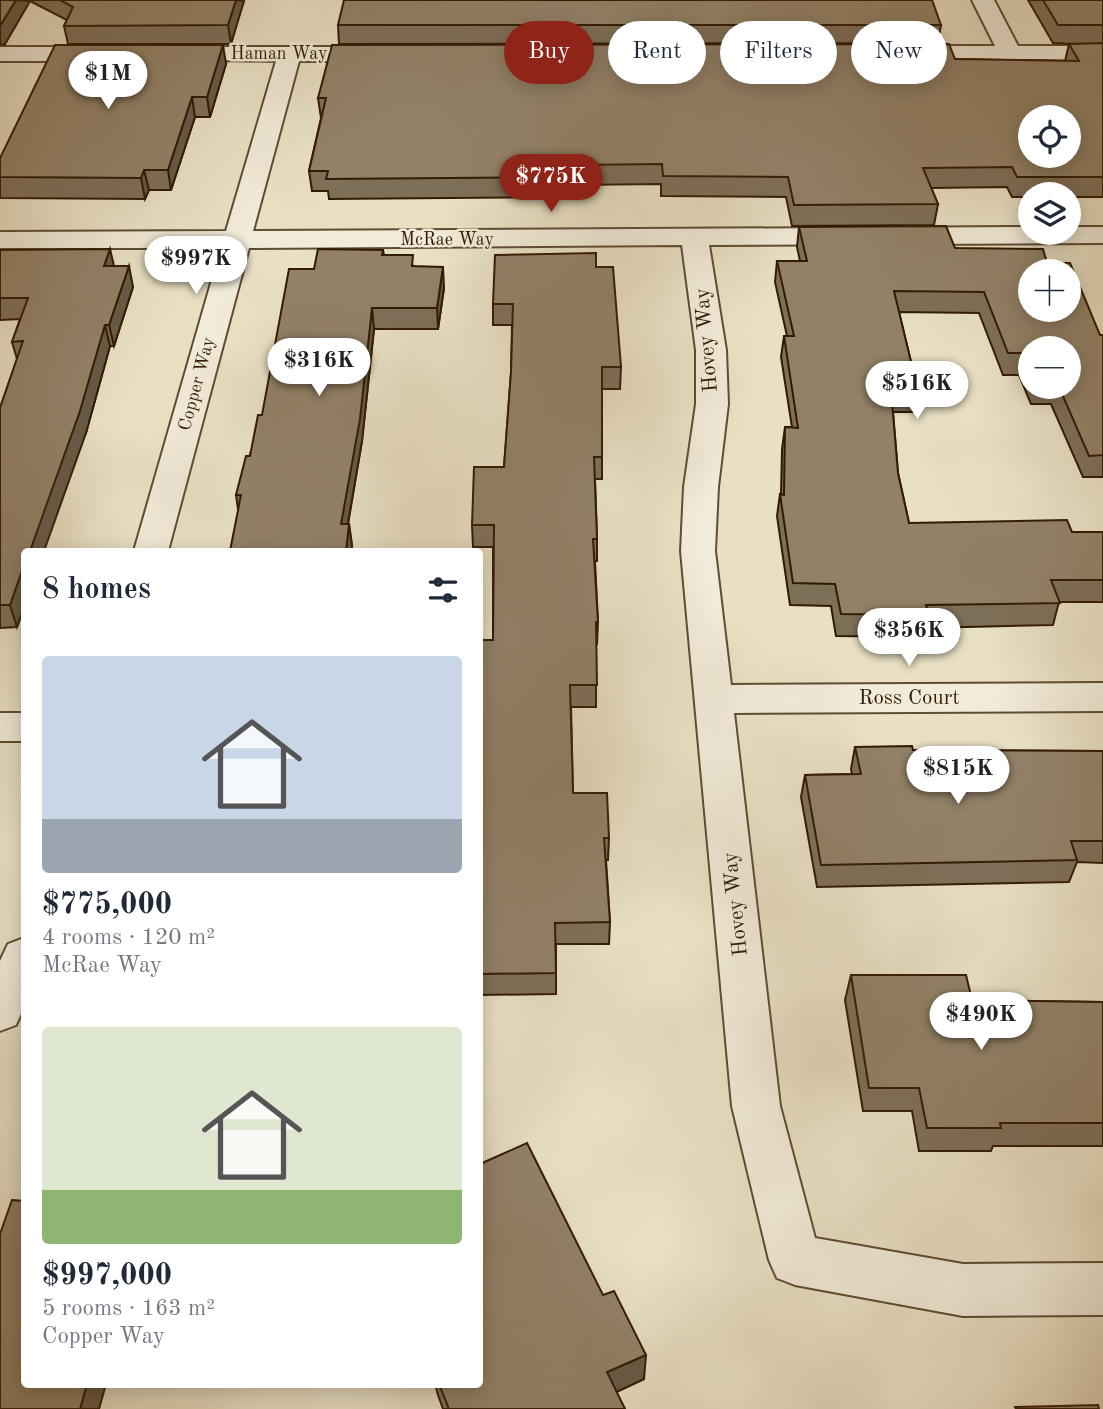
<!DOCTYPE html>
<html lang="en">
<head>
<meta charset="utf-8">
<style>
	:root { --surface:#fff; --page:#f6f6f7; --text:#1f2937; --muted:#747a83; --accent:#8f2418 }
	body { margin:0; font-family:"Old Standard TT",serif; background:var(--page); color:var(--text); height:100vh; display:flex; flex-direction:column; font-size:26px; white-space:nowrap }
	* { box-sizing:border-box; margin:0 }
	p { font-size:23px; color:var(--muted) }
	.icon { flex:none; width:38px; height:38px; fill:none; stroke:currentColor; stroke-width:2; stroke-linecap:round; stroke-linejoin:round }
	.map { position:relative; flex:1; overflow:hidden }
	.panel { position:absolute; left:21px; top:548px; width:462px; height:840px; display:flex; flex-direction:column; background:var(--surface); border-radius:7px; box-shadow:0 4px 18px #0003 }
	.panel>* { flex:none }
	.banner { position:absolute; left:504px; top:21px; width:494px; height:63px; display:flex; gap:14px }
	.controls { position:absolute; left:1018px; top:105px; display:grid; gap:14px }
	.controls a { display:grid; place-items:center; width:63px; height:63px; border-radius:50%; background:var(--surface); box-shadow:0 4px 18px #0003; font-size:35px }
	.price { position:absolute; translate:-50% -60px; padding:0 16px; border-radius:24px; background:#fff; color:#222; font-size:23px; line-height:46px; filter:drop-shadow(0 2px 4px #0008) }
	.price::after { content:''; position:absolute; left:50%; top:42px; width:21px; height:16px; margin-left:-10px; background:inherit; clip-path:polygon(0 0,100% 0,50% 100%) }
	.price.on { background:var(--accent); color:#fff }
	ul { padding:0; list-style:none }
	li { display:grid; align-content:center; gap:14px; height:371px; padding:0 21px }
	li span { display:grid; place-items:center; height:217px; border-radius:7px; color:#555 }
	li>.icon { margin-inline-start:auto }
	span .icon { width:126px; height:126px; fill:#fffc; stroke-width:1 }
	li b { font-size:30px }
	h2 { display:flex; justify-content:space-between; align-items:center; height:84px; padding:0 21px; font-size:30px }
	.chip { padding:0 24px; border-radius:32px; background:var(--surface); box-shadow:0 4px 18px #0003; font-size:24px; line-height:63px }
	.chip.on { background:var(--accent); color:#fff }
	.map>svg:first-child { display:block }
	.lines { fill:none; stroke-linecap:round; stroke-linejoin:round }
	.minor-casing { stroke:#604c33; stroke-width:4 }
	.minor { fill:#f1ebd9; fill-rule:evenodd }
	.wall { fill:#7e6f59; stroke:#331b03; stroke-width:2; fill-rule:evenodd }
	.shaded-wall { fill:#665a48; stroke:#331b03; stroke-width:2 }
	.building { fill:#928167; stroke:#331b03; stroke-width:2; fill-rule:evenodd }
	.labels { text-anchor:middle; dominant-baseline:central; stroke-width:5; stroke-linejoin:round; paint-order:stroke }
	.far-street-label { font-size:18px; fill:#331b03; stroke:#f1ebd9 }
	.street-label { font-size:21px; fill:#331b03; stroke:#f1ebd9 }
</style>
</head>
<body>
<div class="map">
<svg width="1103" height="1409" viewBox="0 0 1103 1409">
	<rect width="100%" height="100%" fill="#e9e0c4"/>
	<filter id="stains"><feTurbulence type="fractalNoise" baseFrequency=".00286" numOctaves="4"/><feColorMatrix values="0 0 0 0 .2 0 0 0 0 .09 0 0 0 0 .02 0 0 0 .5 -.17"/></filter>
	<radialGradient id="worn" r=".72"><stop offset=".6" stop-color="#630" stop-opacity="0"/><stop offset="1" stop-color="#630" stop-opacity=".3"/></radialGradient>
	<g class="lines">
		<defs>
			<g id="minor">
				<path d="M972 0H994L1018 46H1103V60L894 58 891 53 894 48 902 46H995Z"/>
				<path d="M0 47H103L111 49 114 54 111 59 103 61H0Z"/>
				<path d="M174 47H383L391 49 394 54 391 59 383 61H299L253 231 1031 227V233H1069V227H1103V243L709 245 726 350 728 404 718 487 715 551 731 685 1103 683V711L734 713 780 1106 815 1238 963 1264 1103 1263V1315L963 1316 795 1285 777 1278 769 1260 732 1106 681 551 684 487 696 404V350L682 245 249 248 168 551H134L221 248H0V232L226 231 276 61 166 59 163 54 166 49Z"/>
				<rect x="0" y="713" width="24" height="28"/>
				<path d="M24 938V1007L16 1025 0 1031V961L8 944Z"/>
			</g>
		</defs>
		<use href="#minor" class="minor-casing"/>
		<use href="#minor" class="minor"/>
	</g>
	<g class="wall">
		<path d="M0 0H243L231 44H68L64 26 67 20 30 1 5 44Z"/>
		<path d="M1028 0H1103V197H1069V194H1031V197H1012L1007 187 931 188 938 204 934 225 792 226 786 197 661 196V184L574 185V197L329 199 328 191H312L309 171 321 118 318 98 955 59 1065 61 1069 44H1074L1053 43Z"/>
		<path d="M338 25H941L938 43 339 44Z"/>
		<path d="M226 64 210 117H195L171 190H149L145 199 0 198V158Z"/>
		<path d="M799 227 955 248 1047 263 1100 335H1103V477H1083L1051 404H1031L1019 375H1003L979 313 899 312 918 391 913 412H893L898 473 909 523 1072 532H1103V602H1059L1053 625 926 628 923 637 836 636 831 606 790 605 777 516 780 494H781L782 449 785 427H792L781 357 784 336H787L775 282 777 261H800L797 247ZM1031 348 1069 387H1031Z"/>
		<path d="M0 250 114 266 133 287 114 346H110L86 433 24 551V607L17 627 0 628V408L17 359 12 342 20 319 0 320Z"/>
		<path d="M383 250 384 255 414 266 444 288 438 329H374L362 441 348 524H349L352 546 238 509 236 495 314 269Z"/>
		<path d="M596 267 621 367 620 389H602V479H595L597 539V561H595L598 622 597 644H596V707H571L573 793 609 838 608 860H606L610 922 609 944H556V994L480 995V640H493V547H473L472 525 504 467 511 372 512 325H493V304Z"/>
		<path d="M855 747 913 750 1103 751V863L1077 862 1069 882 817 887 801 797 805 775 852 774 851 769Z"/>
		<path d="M851 975 972 1000 1103 1002V1146H993L991 1151H919L912 1111H863L845 1000Z"/>
		<path d="M644 1379 616 1392 625 1409H443L438 1395 435 1384H480Z"/>
	</g>
	<g class="shaded-wall">
		<path d="M16 0 30 1 5 44 0 45V26Z"/>
		<path d="M236 0 244 1 231 44 228 25Z"/>
		<path d="M223 45 226 64 210 117 207 97Z"/>
		<path d="M192 97 195 117 171 190 168 170Z"/>
		<path d="M144 170 149 190 145 199 141 178Z"/>
		<path d="M110 249 115 270 104 266Z"/>
		<path d="M129 266 133 287 114 346 109 325Z"/>
		<path d="M443 267 444 288 438 329 437 308Z"/>
		<path d="M372 308 374 329 362 441 344 546 341 524Z"/>
		<path d="M105 325 110 346 86 433 44 551H30Z"/>
		<path d="M349 524 352 546 351 551H346Z"/>
		<path d="M24 565V607L17 627 10 605Z"/>
		<path d="M646 1355 644 1379 606 1397 607 1372Z"/>
		<path d="M87 1384H106L99 1409H80Z"/>
	</g>
	<g class="building">
		<path d="M0 0H16L0 26Z"/>
		<path d="M60 0H236L228 25 64 26 73 7Z"/>
		<path d="M344 0H932L941 25H338Z"/>
		<path d="M1043 0H1103V25H1058Z"/>
		<path d="M1103 43V177H1017L1012 167 923 168 938 204 794 205 788 177 663 176 662 164 574 165V177L326 179 328 171H309L326 98H318L332 45 949 44 955 59 1079 61 1069 44ZM1031 117H1069V156H1031Z"/>
		<path d="M55 45H223L207 97H192L168 170H144L141 178 0 177V158Z"/>
		<path d="M946 226 955 248 1043 249 1047 263H1070L1100 335H1103V455L1089 456 1059 387H1069V348H1031V368L1025 353H1008L984 292 894 291 918 391 891 390 898 473 909 523 1067 520 1072 532H1103V580H1051L1060 603 926 605 929 615 841 614 835 584 793 583 780 494 784 495 785 427 798 428 784 336H794L777 261H807L799 227ZM1031 271H1069V310H1031Z"/>
		<path d="M110 249 104 266H129L109 325H105L80 411 30 551H24V565L10 605H0V408L23 341 12 342 28 298H0V250Z"/>
		<path d="M318 249 383 250 382 255H413L412 266 443 267 437 308H372L360 419 341 524H349L346 551H230L241 495H236L246 456H250L258 415H262L289 269H314Z"/>
		<path d="M596 253V267H613L621 367H602V457H594L597 539H593L598 622H596L597 685H570L573 793H607L609 838H604L610 922 555 923 556 973 480 974V640H493L494 525H472L474 467H504L511 372 513 304H493L495 255Z"/>
		<path d="M912 746 913 750 1103 751V841H1071L1077 860 821 865 805 775 861 774 855 747Z"/>
		<path d="M851 975H966L972 1000 1103 1002V1123H1000L1001 1128H927L919 1088H869Z"/>
		<path d="M527 1143 603 1295 614 1291 646 1355 607 1372 625 1409H449L439 1384H480V1164Z"/>
		<path d="M12 1200 24 1201V1384H87L80 1409H0V1234Z"/>
		<path d="M1098 1405 1099 1409H1016L1015 1407Z"/>
	</g>
	<g class="labels">
		<g class="far-street-label">
			<text x="279" y="54">Haman Way</text>
			<text x="447" y="240">McRae Way</text>
			<text transform="translate(197 384) rotate(-75)">Copper Way</text>
		</g>
		<g class="street-label">
			<text transform="translate(707 340) rotate(-95)">Hovey Way</text>
			<text x="909" y="698">Ross Court</text>
			<text transform="translate(736 904) rotate(-96)">Hovey Way</text>
		</g>
	</g>
	<rect width="100%" height="100%" filter="url(#stains)"/>
	<rect width="100%" height="100%" fill="url(#worn)"/>
</svg>
<div class="controls">
<a><svg class="icon" aria-label="locate" viewBox="0 0 24 24"><circle cx="12" cy="12" r="6"/><path d="M12 2v4M12 18v4M2 12h4M18 12h4"/></svg></a>
<a><svg class="icon" aria-label="layers" viewBox="0 0 24 24"><path d="M12 4l9 5-9 5-9-5zM3 14l9 5 9-5"/></svg></a>
<a>+</a>
<a>−</a>
</div>
<b class="price" style="left:108px;top:111px">$1M</b>
<b class="price on" style="left:551px;top:214px">$775K</b>
<b class="price" style="left:196px;top:296px">$997K</b>
<b class="price" style="left:319px;top:398px">$316K</b>
<b class="price" style="left:917px;top:421px">$516K</b>
<b class="price" style="left:909px;top:668px">$356K</b>
<b class="price" style="left:958px;top:806px">$815K</b>
<b class="price" style="left:981px;top:1052px">$490K</b>
<div class="banner">
<a class="chip on">Buy</a>
<a class="chip">Rent</a>
<a class="chip">Filters</a>
<a class="chip">New</a>
</div>
<section class="panel">
<h2>8 homes<svg class="icon" aria-label="filters" viewBox="0 0 24 24"><path d="M4 7h16M4 17h16"/><circle cx="9" cy="7" r="2"/><circle cx="15" cy="17" r="2"/></svg></h2>
<ul>
<li><span style="background:linear-gradient(#c9d6e8 75%,#9aa5b1 0)"><svg class="icon" aria-label="home" viewBox="0 0 24 24"><path d="M3 11l9-7 9 7M6 9v11h12V9"/></svg></span><div><b>$775,000</b><p>4 rooms · 120 m²</p><p>McRae Way</p></div></li>
<li><span style="background:linear-gradient(#dfe7d0 75%,#8fb573 0)"><svg class="icon" aria-label="home" viewBox="0 0 24 24"><path d="M3 11l9-7 9 7M6 9v11h12V9"/></svg></span><div><b>$997,000</b><p>5 rooms · 163 m²</p><p>Copper Way</p></div></li>
</ul>
</section>
</div>
</body>
</html>
